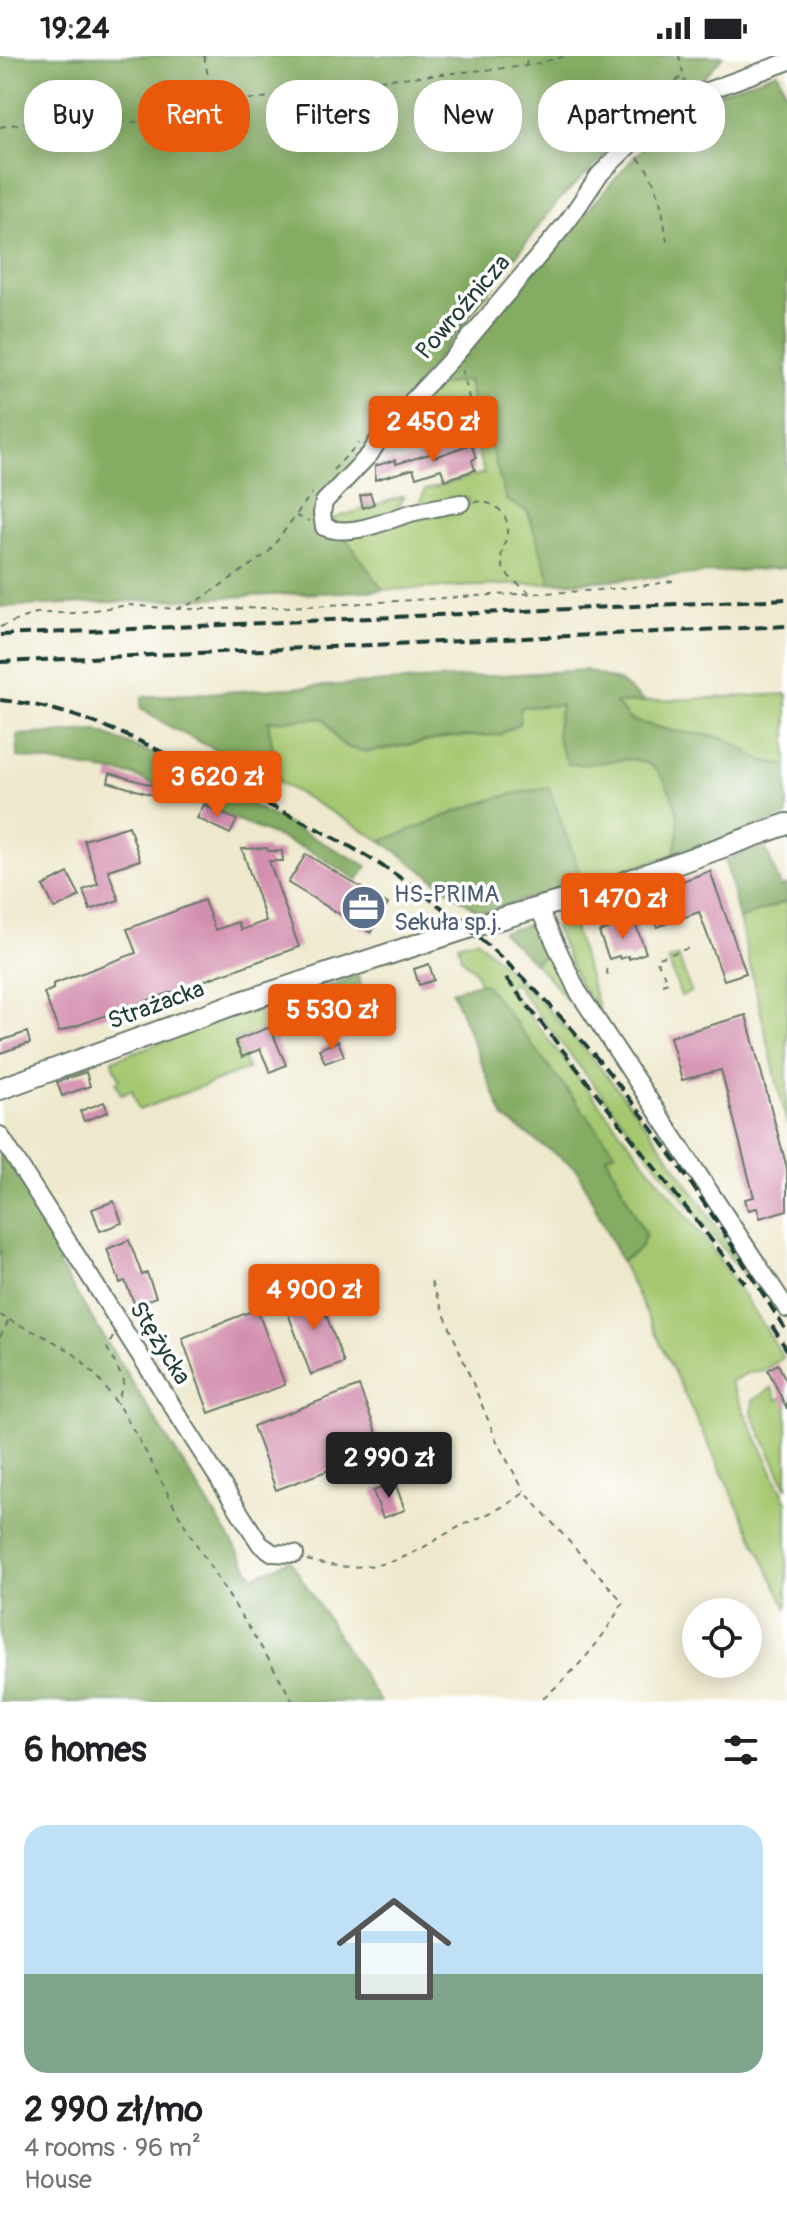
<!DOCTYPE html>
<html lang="en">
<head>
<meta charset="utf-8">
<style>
	:root { --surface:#fff; --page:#f6f6f6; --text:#202124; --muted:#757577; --line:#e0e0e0; --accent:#ea580c }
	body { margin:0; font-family:Pangolin,sans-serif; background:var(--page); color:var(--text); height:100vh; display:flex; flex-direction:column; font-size:30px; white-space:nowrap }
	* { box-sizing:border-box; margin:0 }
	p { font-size:26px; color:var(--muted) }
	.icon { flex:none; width:44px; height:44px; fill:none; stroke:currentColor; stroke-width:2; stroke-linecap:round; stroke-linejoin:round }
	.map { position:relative; height:1646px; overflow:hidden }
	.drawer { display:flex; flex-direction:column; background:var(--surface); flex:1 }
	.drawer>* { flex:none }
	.top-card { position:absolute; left:24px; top:24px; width:740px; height:72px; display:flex; gap:16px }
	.buttons { position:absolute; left:682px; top:1542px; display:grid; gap:16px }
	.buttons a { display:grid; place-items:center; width:80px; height:80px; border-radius:50%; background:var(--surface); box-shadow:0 4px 20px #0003; font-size:40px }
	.price { position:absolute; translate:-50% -68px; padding:0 18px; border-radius:8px; background:var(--accent); color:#fff; font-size:26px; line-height:52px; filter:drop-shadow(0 2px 4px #0008) }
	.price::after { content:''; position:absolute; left:50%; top:48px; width:24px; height:18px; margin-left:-12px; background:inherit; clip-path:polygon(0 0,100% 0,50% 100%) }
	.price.on { background:#222; color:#fff }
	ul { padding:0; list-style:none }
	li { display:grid; align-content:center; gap:16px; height:424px; padding:0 24px }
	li+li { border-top:2px solid var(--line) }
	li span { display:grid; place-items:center; height:248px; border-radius:24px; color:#555 }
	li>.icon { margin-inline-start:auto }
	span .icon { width:144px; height:144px; fill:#fffc; stroke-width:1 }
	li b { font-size:34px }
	h2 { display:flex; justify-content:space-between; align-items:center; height:96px; padding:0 24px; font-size:34px }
	.pill { padding:0 28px; border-radius:32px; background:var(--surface); box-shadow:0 4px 20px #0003; font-size:28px; line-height:72px }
	.pill.on { background:var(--accent); color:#fff }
	.status { display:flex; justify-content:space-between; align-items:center; height:56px; padding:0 40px; background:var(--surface); direction:ltr }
	.status svg { height:22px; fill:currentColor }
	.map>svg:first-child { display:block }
	.green { fill:#a5c770; stroke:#628252; stroke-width:2 }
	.forest { fill:#84ac62; stroke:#52744b; stroke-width:2 }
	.building { fill:#d38faf }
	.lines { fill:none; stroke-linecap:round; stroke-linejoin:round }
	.minor-casing { stroke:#677969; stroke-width:20 }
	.major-casing { stroke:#677969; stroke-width:24 }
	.path { stroke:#677969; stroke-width:2; stroke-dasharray:6 6; stroke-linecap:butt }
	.minor { stroke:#fff; stroke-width:16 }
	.major { stroke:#fff; stroke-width:20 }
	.rail { stroke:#1f3d34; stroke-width:4; stroke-dasharray:12 6; stroke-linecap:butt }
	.labels { text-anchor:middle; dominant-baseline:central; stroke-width:7; stroke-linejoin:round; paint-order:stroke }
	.street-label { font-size:24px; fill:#1f3d34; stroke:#fff }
	.service-label { font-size:24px; fill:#4e5e75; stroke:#fff; text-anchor:start }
</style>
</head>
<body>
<div class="status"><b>19:24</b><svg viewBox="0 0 49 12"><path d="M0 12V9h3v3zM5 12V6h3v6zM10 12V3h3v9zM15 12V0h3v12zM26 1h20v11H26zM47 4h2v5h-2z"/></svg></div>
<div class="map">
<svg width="787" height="1646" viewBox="0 0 787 1646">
	<rect width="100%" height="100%" fill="#fff"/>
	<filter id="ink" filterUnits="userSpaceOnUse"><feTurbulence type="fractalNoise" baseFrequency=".0125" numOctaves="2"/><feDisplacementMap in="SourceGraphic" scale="16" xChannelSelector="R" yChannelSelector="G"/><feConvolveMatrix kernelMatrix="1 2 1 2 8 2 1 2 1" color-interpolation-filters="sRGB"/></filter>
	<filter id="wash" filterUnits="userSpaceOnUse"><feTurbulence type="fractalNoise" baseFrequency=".006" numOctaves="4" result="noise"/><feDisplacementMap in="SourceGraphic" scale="32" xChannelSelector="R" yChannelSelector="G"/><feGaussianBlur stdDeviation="1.8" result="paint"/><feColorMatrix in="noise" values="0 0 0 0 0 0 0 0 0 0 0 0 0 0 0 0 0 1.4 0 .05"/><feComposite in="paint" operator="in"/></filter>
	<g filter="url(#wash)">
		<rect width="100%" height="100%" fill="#eee8cc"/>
		<g class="green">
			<path d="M468 324C479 372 508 411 527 456 537 478 543 504 551 527L383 534 344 480 403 464 457 456 469 448V443L464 442 418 450 425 434 484 417 473 381 441 390 435 373C420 386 410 392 390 395L383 391 433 331Z"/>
			<path d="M404 440 396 456 357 470 335 467 332 463Z"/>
			<path d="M787 638V710L761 704 725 682 673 675 630 664 615 647Z"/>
			<path d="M561 649 608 705C622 704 639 702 651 709 668 718 682 756 680 775 679 783 676 791 674 799L583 826 548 732C489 738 437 765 382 785L279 726 267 665 324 662 339 686 382 694 450 681 499 679 520 651Z"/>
			<path d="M787 845V1069L739 863Z"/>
			<path d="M569 856 600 957 579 928 555 872 560 859Z"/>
			<path d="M476 883C588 983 678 1103 754 1232L513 926 508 932 705 1183 766 1273 783 1302 763 1314 747 1317 730 1326 787 1446V1553L621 1205C634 1197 643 1193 645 1178L606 1100 614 1096 486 929 479 927 475 915 461 901 458 888Z"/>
			<path d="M551 897 589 969 552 925 533 906Z"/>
			<path d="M678 900 691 936 681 940 668 904Z"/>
			<path d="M274 948 280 968 235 985 248 1013 139 1054 132 1034 121 1038 116 1026 120 1024 112 1004 227 962 228 964Z"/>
			<path d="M772 1332 777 1344 787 1339V1432L752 1358 753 1344Z"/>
		</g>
		<g class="forest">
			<path d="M0 0H723L692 36 671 42 626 80 559 144 410 338 326 455 383 534 0 551Z"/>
			<path d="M778 16 787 40V512C708 516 630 524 551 527L528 456 506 444 487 377 472 343 468 324 433 331 679 50Z"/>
			<path d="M585 614 620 626 644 646 616 647 630 664 673 675 725 682 761 704 787 710V760L674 799C680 776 681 761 671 738 648 682 614 712 568 708 554 680 555 678 561 649L521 651 519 668 499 679 450 681 368 696 349 692 339 686 324 662 268 665 279 726 170 671 141 652 142 641Z"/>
			<path d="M97 675 163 702 367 810 358 824 310 795 132 719 18 701 17 679Z"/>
			<path d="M549 732 583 826 480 857 382 785C437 765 489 738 549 732Z"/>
			<path d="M765 790 781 831 787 829V845L739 863 725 804Z"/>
			<path d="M527 869C541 874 546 883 551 897L533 906 502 876Z"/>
			<path d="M358 919 365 941 296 963 291 944Z"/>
			<path d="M479 927 485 928 615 1096 606 1100 645 1178C643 1193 634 1197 621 1205L577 1113 504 1062 452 935Z"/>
			<path d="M0 1092 58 1185 66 1202 58 1208 254 1521 290 1504 380 1646H0Z"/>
		</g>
		<g id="blocks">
			<g class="building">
				<path d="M471 388 476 402 472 404 475 414 445 424 441 413 416 421 413 413 375 424V410L395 404 396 408 433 397 435 401Z"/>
				<path d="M370 437 374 448 363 452 360 440Z"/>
				<path d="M110 717 162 732 160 741 108 726Z"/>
				<path d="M204 749 237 764 230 778 197 762Z"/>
				<path d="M129 770 140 804 108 814 119 844 90 854 83 834 98 828 84 784Z"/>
				<path d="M267 792 268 795H282L283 805H269L299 891 59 976 44 937 53 933V928L136 897 127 873 204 844 215 874 238 866 241 874 266 865 242 793Z"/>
				<path d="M306 798 388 848 371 877 288 827Z"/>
				<path d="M710 815 746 917 724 924 699 856 657 871 646 838Z"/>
				<path d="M68 817 80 840 55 853 43 830Z"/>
				<path d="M634 864 646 897 629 903 628 900 620 903 619 900 609 903 599 876Z"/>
				<path d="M429 908 434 924 419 929 414 913Z"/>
				<path d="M746 959 787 1112V1154L760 1162 757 1152 748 1154 745 1143 754 1141 721 1014 682 1024 670 981Z"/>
				<path d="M270 971 286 1009 270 1016 260 993 242 1001 235 985Z"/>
				<path d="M27 976 30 987 0 997V985Z"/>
				<path d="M338 985 344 1000 325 1007 319 993Z"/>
				<path d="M86 1016 90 1030 62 1040 57 1026Z"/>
				<path d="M104 1046 108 1056 84 1065 80 1055Z"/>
				<path d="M114 1145 122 1167 100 1175 92 1153Z"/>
				<path d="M129 1184 142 1219 147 1217 156 1241 135 1249 125 1225 120 1227 107 1193Z"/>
				<path d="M316 1232 344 1307 311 1319 283 1244Z"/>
				<path d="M257 1253 285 1329 209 1357 182 1282Z"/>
				<path d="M778 1308 787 1326V1353L768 1314Z"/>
				<path d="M359 1330 383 1394 276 1434 253 1370Z"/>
				<path d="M395 1427 405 1454 383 1462 373 1435Z"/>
			</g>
		</g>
	</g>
	<g filter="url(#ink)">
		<use href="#blocks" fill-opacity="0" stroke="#677969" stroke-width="2"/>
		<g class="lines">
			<defs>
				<g id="minor">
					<path d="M461 447C444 450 427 453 411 457 384 465 351 482 324 471L322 457 324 446 370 398 384 375 456 298 568 165 599 119 671 48 787 6"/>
					<path d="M539 853 577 934 787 1253"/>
					<path d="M0 1079 260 1488 273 1497 295 1498"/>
				</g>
				<path id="major" d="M0 1033 229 950 468 872 617 829 787 768"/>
			</defs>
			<use href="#minor" class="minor-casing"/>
			<use href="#major" class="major-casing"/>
			<g class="path">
				<path d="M204 0 214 50"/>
				<path d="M679 0 685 26"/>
				<path d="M526 10 527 0"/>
				<path d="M192 32 202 55"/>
				<path d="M667 34 683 19"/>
				<path d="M0 71 30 66 96 64 136 66 181 62 245 44 308 37 379 24 526 10 567 0"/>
				<path d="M638 102C659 124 663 157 667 186"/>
				<path d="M462 314C465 329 476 354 465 367"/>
				<path d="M422 356 433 369 436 379"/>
				<path d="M333 414 359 387"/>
				<path d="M474 446C493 444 510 457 507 476 506 488 499 497 502 508 505 521 519 528 529 536"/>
				<path d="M296 460 309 465"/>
				<path d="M176 553C276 554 376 546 476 540 544 536 611 537 678 524"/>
				<path d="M0 571 36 557H74L128 549 176 553 198 545 268 497 312 437"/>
				<path d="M606 913 609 923"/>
				<path d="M662 928 668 926 656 903 692 891"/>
				<path d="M431 1226 498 1388 524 1435"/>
				<path d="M0 1259 9 1264 0 1281"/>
				<path d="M9 1264C36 1277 67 1288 88 1311 127 1353 151 1407 178 1457 214 1521 258 1581 293 1646"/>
				<path d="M113 1281 107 1292 124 1325 117 1348"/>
				<path d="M307 1504C338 1513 373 1514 404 1501 423 1493 441 1480 459 1471 481 1460 506 1452 525 1436L623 1546C599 1590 579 1610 543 1643"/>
			</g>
			<use href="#minor" class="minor"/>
			<use href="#major" class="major"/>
			<g class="rail">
				<path d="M0 579 787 543"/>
				<path d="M0 606 787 570"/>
				<path d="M0 644C83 652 152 691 226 728 276 753 328 776 376 806 563 923 673 1094 787 1276"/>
				<path d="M506 922 745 1227"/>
				<path d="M772 1270 787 1294"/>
			</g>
		</g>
	</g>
	<defs>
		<symbol id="office-disc" viewBox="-11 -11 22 22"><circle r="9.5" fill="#5c6f8a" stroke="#fff"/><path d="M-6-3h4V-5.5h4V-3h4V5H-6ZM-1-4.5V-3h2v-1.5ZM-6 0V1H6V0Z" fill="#fff"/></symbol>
	</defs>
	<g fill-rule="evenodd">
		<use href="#office-disc" x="338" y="826" width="51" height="51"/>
	</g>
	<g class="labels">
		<g class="street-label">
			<text transform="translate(463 251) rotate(-49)">Powroźnicza</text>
			<text transform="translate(156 949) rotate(-20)">Strażacka</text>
			<text transform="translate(160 1287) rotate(58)">Stężycka</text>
		</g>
		<g class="service-label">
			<text x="394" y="838">HS-PRIMA<tspan x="394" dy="28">Sekuła sp.j.</tspan></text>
		</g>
	</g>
</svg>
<div class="buttons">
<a><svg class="icon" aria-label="locate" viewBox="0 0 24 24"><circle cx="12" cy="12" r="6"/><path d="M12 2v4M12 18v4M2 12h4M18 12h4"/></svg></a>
</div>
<b class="price" style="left:433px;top:408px">2 450 zł</b>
<b class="price" style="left:217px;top:763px">3 620 zł</b>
<b class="price" style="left:623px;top:885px">1 470 zł</b>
<b class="price" style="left:332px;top:996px">5 530 zł</b>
<b class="price" style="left:314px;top:1276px">4 900 zł</b>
<b class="price on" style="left:389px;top:1444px">2 990 zł</b>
<div class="top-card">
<a class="pill">Buy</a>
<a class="pill on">Rent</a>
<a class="pill">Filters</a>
<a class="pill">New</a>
<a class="pill">Apartment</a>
</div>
</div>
<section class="drawer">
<h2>6 homes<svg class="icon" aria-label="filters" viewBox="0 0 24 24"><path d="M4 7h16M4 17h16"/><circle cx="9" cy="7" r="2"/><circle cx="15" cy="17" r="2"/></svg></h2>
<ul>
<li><span style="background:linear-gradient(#bfe0f5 60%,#7fa58c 0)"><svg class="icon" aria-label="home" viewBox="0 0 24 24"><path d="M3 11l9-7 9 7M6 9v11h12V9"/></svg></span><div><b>2 990 zł/mo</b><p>4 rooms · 96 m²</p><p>House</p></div></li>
</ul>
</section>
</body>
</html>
